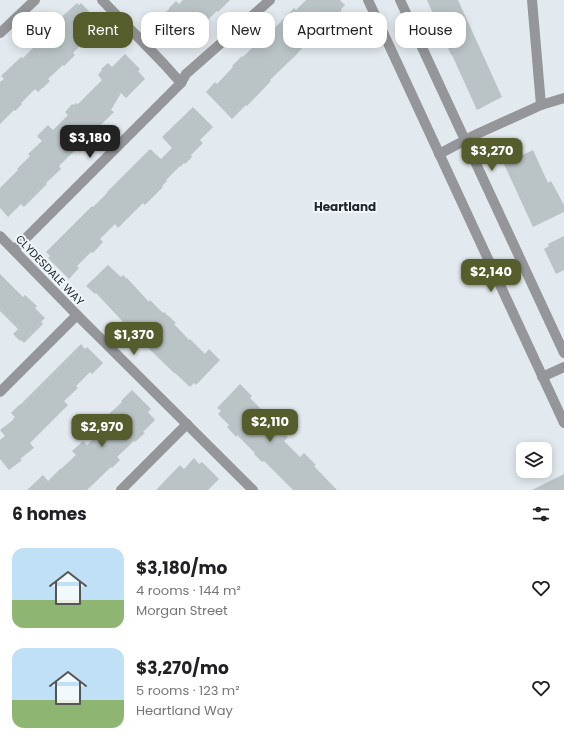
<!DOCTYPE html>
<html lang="en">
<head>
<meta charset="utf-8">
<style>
	:root { --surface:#fff; --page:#f2f2f2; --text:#202124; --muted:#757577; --accent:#555d2c }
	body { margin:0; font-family:Poppins,sans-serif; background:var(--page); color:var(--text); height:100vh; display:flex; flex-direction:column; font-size:15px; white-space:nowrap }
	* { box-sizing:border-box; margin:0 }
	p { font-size:13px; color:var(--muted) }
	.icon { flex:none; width:22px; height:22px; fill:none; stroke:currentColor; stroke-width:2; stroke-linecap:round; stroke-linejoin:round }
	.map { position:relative; height:490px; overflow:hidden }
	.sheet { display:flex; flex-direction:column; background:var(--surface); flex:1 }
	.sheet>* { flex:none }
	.top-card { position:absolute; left:12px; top:12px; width:540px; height:36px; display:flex; gap:8px }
	.tools { position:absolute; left:516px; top:442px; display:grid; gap:8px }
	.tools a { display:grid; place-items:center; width:36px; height:36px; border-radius:8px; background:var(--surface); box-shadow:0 2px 10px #0003; font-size:20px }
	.price { position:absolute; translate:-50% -34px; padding:0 9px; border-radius:8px; background:var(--accent); color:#fff; font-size:13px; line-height:26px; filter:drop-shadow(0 1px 2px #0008) }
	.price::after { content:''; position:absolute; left:50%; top:24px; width:12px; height:9px; margin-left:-6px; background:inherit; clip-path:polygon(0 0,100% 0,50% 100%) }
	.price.active { background:#222; color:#fff }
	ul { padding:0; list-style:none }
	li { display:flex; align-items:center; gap:12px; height:100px; padding:0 12px }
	li span { display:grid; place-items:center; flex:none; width:112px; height:80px; border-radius:12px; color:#555 }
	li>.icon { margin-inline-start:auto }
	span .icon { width:48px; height:48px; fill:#fffc; stroke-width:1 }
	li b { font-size:17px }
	h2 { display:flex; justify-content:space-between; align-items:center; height:48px; padding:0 12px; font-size:17px }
	.pill { padding:0 14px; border-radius:12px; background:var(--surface); box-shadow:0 2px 10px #0003; font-size:14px; line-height:36px }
	.pill.active { background:var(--accent); color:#fff }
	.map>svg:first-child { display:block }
	.building { fill:#bac4c7 }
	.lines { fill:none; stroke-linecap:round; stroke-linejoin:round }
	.minor { stroke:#949699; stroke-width:10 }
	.labels { text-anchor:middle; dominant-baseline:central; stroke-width:4; stroke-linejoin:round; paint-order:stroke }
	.street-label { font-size:11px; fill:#232628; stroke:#eff7fd }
	.neighbourhood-label { font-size:12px; font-weight:bold; fill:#232628; stroke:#eff7fd }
</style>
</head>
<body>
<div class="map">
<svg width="564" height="490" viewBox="0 0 564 490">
	<rect width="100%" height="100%" fill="#e2e9ef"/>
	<g class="building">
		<path d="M183 0H230L218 12 217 11 199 28 201 30 191 39 190 38 179 48 176 44 174 46 156 28 161 24 160 23 167 16 165 13 169 9V8L176 1 179 4Z"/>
		<path d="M306 0H340L345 5 341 9 342 10 327 25 326 24 322 28V27L308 41 296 55 270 80 271 81 247 106 246 105 232 119 206 92 215 82 217 84 233 67 232 66 242 56 243 57 269 31 270 33 294 8 296 10Z"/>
		<path d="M427 0H458L502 97 477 110 452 55H451Z"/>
		<path d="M77 3 79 5 81 3 104 27 100 32 101 33 93 40 90 36 73 53 75 55 64 66 63 65 48 79 50 81 43 88H42L38 92 35 89 21 103 22 104 15 111 14 110 0 124V82L4 79 1 76 21 57 23 58 57 24 55 23Z"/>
		<path d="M125 54 140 69 138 71 145 79 126 98 121 93 111 110 114 112 59 166 61 169 46 183 47 184 24 207 21 204 8 217 0 208V188L18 170 17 169 30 156 28 154 42 141 37 136 48 125 53 130 68 115 65 112 72 104 74 105 76 103 78 104 102 80 98 75 102 70 101 69 108 63 112 67Z"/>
		<path d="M193 107 213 127 200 140 203 143 191 155 192 157 185 164 184 163 180 167V166L166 180 167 181 162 186 163 187 145 205 143 203 118 228 115 224 100 239 103 242 93 253 91 252 77 266 79 268 69 279 48 258 50 256 46 252 92 206 93 207 107 193V192L150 149 161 159 172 148 162 137Z"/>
		<path d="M533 150 548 183 551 181 564 205V212L533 227 504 164Z"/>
		<path d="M564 236V270L556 274 544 249 549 246 548 244Z"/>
		<path d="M108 265 121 277 123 275 127 279V278L149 302 150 300 163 313 164 312 168 316H169L176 323 174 324 189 340 190 339 205 354 209 349 220 360 196 385 194 383 190 387 175 373H174L138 338 96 293 95 294 86 286Z"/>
		<path d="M0 274 23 297 25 295 37 306 35 308 45 318 41 322 43 324 24 343 21 340 20 341 13 334 18 329 0 311Z"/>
		<path d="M81 344 85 349 87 347 103 363 92 374 90 372 76 386 78 388 64 401 68 405 30 443 34 448 20 459 22 460 9 470 0 459V440L5 436 0 430 13 420V419L15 417 11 413 20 404V405Z"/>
		<path d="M240 384 252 396 250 398 262 410 260 413 275 428 277 426 288 437 284 441 300 457 304 453 316 465 314 466 337 490H293L264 461 262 462 254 454 255 453 237 435 236 437 227 427 229 425 218 414 221 411 217 408Z"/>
		<path d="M132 390 151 409 148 412 155 420 143 432 145 433 135 442 134 441 117 457 120 460 112 468 111 467 87 490H27L43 475 48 481 61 468V469L76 455 72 451 83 441 87 445 101 431 99 429 112 417 109 414 122 402 121 401Z"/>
		<path d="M194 458 199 464 202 462 219 479 208 490H156L180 465 184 469Z"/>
		<path d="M564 474V490H532Z"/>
	</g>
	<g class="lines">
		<g class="minor">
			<path d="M102 0 164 64 181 83"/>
			<path d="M368 0 564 423"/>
			<path d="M400 0 564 353"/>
			<path d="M532 0 541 105"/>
			<path d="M0 33 35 0"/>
			<path d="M439 154 477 134 541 105 564 98"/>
			<path d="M0 236 77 315 253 490"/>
			<path d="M14 250 181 83 186 74 270 0"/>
			<path d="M542 377 564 367"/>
			<path d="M0 392 77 315"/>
			<path d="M121 490 187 424"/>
		</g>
	</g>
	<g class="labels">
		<g class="street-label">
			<text transform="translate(50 270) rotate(46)">CLYDESDALE WAY</text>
		</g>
		<g class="neighbourhood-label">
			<text x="345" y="206">Heartland</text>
		</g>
	</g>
</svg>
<div class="tools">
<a><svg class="icon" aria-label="layers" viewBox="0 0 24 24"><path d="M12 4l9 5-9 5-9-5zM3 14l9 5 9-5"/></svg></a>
</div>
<b class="price active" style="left:90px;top:159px">$3,180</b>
<b class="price" style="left:492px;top:172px">$3,270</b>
<b class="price" style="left:491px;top:293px">$2,140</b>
<b class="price" style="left:134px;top:356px">$1,370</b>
<b class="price" style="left:270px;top:443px">$2,110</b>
<b class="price" style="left:102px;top:448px">$2,970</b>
<div class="top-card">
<a class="pill">Buy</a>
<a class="pill active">Rent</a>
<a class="pill">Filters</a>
<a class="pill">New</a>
<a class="pill">Apartment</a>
<a class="pill">House</a>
</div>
</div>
<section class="sheet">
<h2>6 homes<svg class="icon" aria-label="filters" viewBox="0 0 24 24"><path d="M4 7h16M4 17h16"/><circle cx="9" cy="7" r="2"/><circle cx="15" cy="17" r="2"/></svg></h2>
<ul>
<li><span style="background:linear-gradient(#bfe0f5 65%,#8fb573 0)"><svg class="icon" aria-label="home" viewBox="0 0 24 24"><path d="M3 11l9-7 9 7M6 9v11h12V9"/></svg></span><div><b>$3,180/mo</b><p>4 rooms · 144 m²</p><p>Morgan Street</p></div><svg class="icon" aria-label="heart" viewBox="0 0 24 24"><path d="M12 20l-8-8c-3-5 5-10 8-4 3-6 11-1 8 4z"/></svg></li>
<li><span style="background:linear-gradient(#bfe0f5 65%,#8fb573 0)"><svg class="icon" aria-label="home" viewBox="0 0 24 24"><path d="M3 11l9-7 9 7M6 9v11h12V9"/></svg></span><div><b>$3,270/mo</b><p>5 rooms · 123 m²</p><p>Heartland Way</p></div><svg class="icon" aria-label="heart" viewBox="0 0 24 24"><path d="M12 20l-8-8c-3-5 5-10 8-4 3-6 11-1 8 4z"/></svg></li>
</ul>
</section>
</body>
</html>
